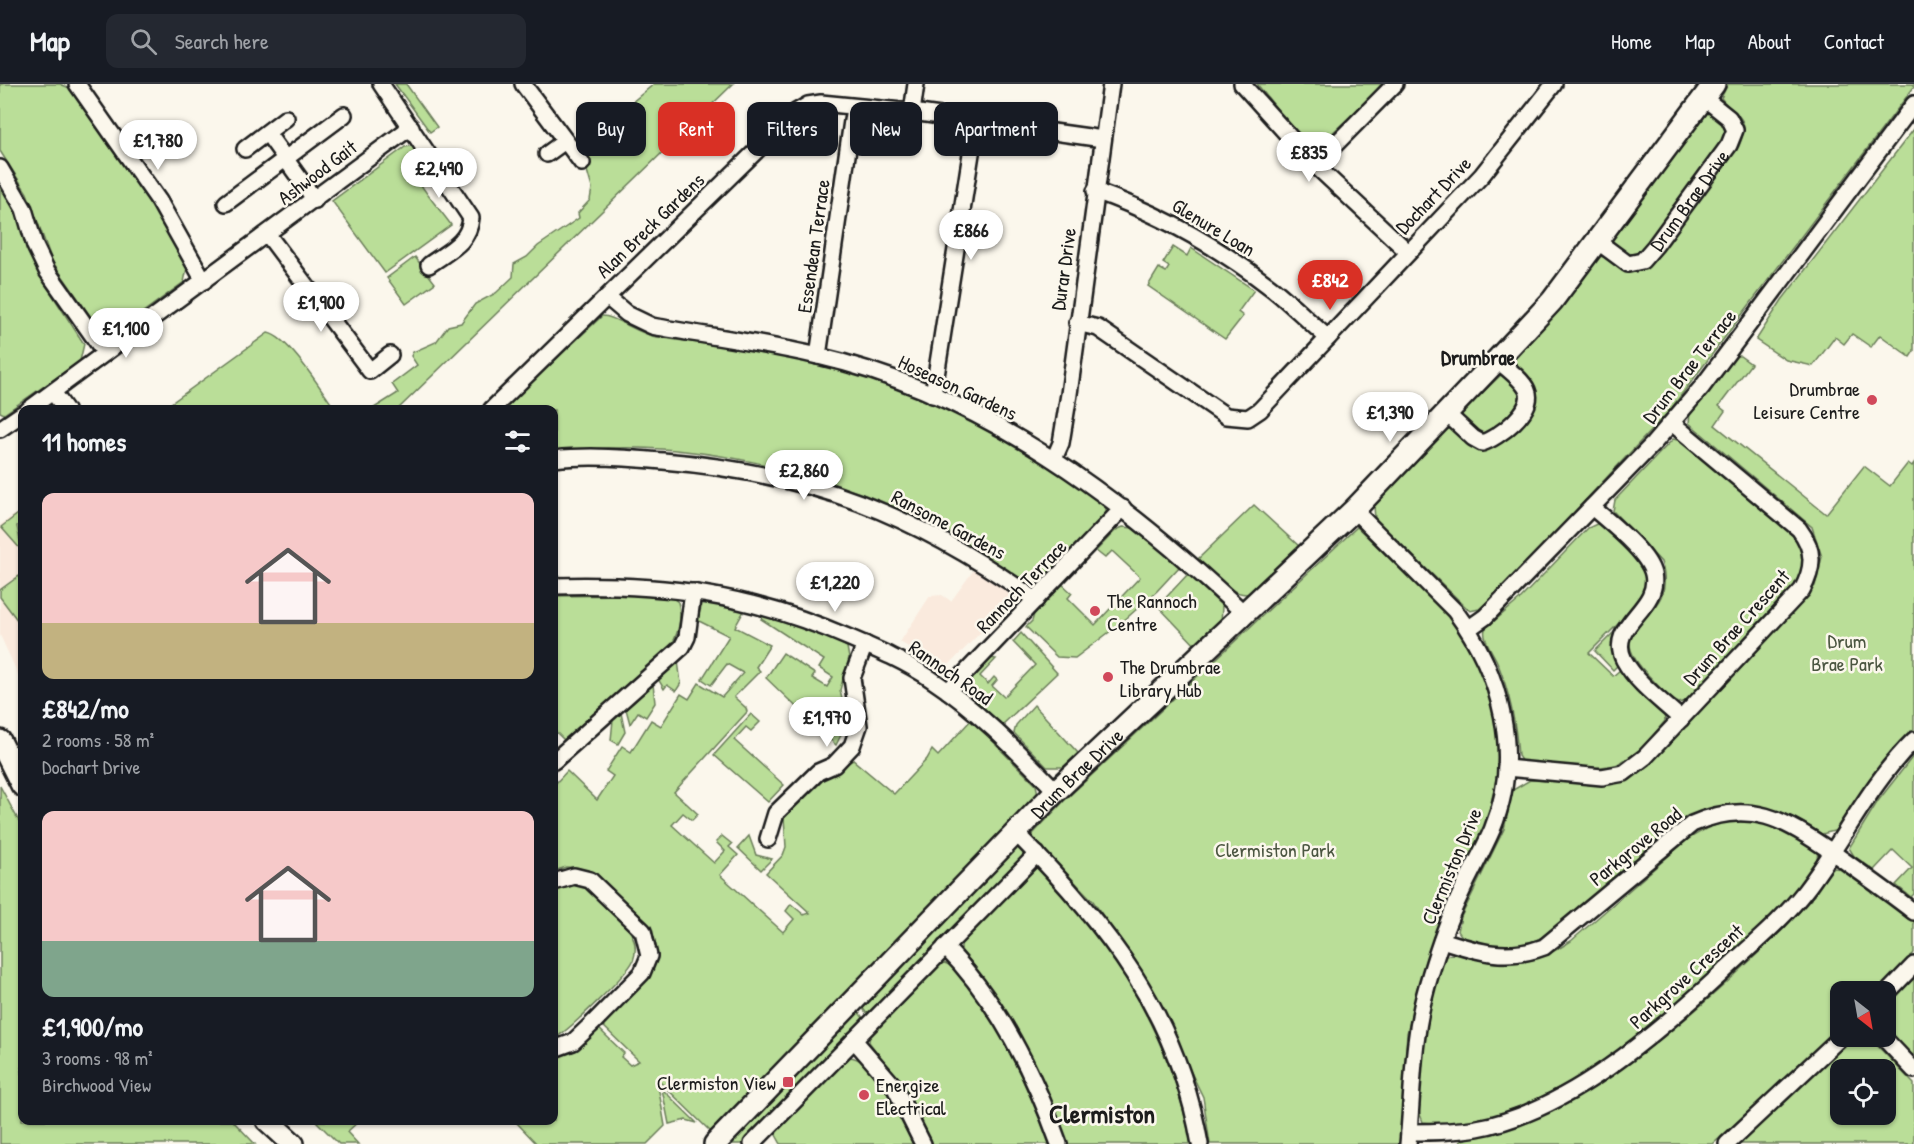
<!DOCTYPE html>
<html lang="en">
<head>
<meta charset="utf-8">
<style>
	:root { --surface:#171b24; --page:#242831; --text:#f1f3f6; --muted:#9ea1a6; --line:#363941; --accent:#d93025 }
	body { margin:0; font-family:"Patrick Hand",sans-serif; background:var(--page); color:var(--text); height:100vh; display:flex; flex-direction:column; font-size:22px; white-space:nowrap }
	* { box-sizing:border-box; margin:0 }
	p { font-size:20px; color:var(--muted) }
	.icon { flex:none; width:33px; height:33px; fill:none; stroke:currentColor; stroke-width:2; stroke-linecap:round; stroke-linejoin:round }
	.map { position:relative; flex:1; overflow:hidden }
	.panel { position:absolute; left:18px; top:321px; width:540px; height:720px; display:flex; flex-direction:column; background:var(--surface); border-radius:12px; box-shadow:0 2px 4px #0004 }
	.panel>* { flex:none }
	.top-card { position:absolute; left:576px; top:18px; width:570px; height:54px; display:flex; gap:12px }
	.needle { width:39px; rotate:149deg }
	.fabs { position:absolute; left:1830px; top:897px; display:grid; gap:12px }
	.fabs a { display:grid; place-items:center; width:66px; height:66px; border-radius:12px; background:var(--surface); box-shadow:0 2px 4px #0004; font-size:30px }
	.price { position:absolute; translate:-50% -51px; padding:0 14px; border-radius:21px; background:#fff; color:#222; font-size:20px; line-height:39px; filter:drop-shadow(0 2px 3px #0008) }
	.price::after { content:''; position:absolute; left:50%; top:36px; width:18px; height:14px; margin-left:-9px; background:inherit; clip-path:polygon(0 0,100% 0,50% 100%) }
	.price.current { background:var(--accent); color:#fff }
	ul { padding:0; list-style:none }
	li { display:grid; align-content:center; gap:12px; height:318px; padding:0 24px }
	li span { display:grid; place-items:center; height:186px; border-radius:12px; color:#555 }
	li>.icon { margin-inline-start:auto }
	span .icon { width:108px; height:108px; fill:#fffc; stroke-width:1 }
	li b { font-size:26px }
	h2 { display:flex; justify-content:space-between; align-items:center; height:72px; padding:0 24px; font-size:26px }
	.tag { padding:0 21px; border-radius:12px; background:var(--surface); box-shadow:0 2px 4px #0004; font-size:21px; line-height:54px }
	.tag.current { background:var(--accent); color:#fff }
	header { display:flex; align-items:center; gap:36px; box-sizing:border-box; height:84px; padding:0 30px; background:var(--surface); border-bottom:2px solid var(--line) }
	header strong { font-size:28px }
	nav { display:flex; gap:33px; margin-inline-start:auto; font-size:21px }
	.search { width:420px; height:54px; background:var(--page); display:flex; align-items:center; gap:15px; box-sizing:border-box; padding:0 21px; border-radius:12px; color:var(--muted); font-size:22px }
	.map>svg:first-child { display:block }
	.built { fill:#faeadd }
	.green { fill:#bade98; stroke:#6b7d5a; stroke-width:1.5; fill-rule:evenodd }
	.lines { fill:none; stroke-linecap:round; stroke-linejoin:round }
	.street-casing { stroke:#1c1c1c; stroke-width:20 }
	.secondary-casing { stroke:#1c1c1c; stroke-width:26 }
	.street { stroke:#fbf7ec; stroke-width:15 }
	.secondary { stroke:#fbf7ec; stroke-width:21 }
	.poi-dot { fill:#d1495b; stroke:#fbf7ec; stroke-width:2 }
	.labels { text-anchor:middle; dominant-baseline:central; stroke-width:5; stroke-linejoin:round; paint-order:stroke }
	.street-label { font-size:20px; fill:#1c1c1c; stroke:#fbf7ec }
	.poi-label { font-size:20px; fill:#1c1c1c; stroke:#fbf7ec; text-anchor:start }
	.park-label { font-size:20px; fill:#4b5641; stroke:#fbf7ec }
	.neighbourhood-label { font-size:21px; font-weight:bold; fill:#1c1c1c; stroke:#fbf7ec }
	.district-label { font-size:26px; font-weight:bold; fill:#1c1c1c; stroke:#fbf7ec }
</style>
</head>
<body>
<header>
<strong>Map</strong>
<div class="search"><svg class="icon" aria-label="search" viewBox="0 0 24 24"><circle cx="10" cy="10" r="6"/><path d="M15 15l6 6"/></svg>Search here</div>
<nav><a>Home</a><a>Map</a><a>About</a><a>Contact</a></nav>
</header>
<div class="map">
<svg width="1914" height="1060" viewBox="0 0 1914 1060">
	<rect width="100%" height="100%" fill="#fbf7ec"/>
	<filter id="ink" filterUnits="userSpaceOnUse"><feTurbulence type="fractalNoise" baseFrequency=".0167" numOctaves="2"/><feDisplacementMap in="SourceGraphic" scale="12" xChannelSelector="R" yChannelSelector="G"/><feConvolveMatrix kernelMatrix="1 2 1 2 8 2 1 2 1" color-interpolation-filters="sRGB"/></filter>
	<g filter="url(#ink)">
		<g class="built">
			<path d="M22 425V599L0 551V441Z"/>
			<path d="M976 483 1009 510 1010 518 945 585 900 558 930 512 942 511 951 517Z"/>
		</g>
		<g class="green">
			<path d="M0 0H60L72 5 155 123 187 184 184 198 117 247 100 246 52 177 27 109 0 67Z"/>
			<path d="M395 0H406L437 43 430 48Z"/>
			<path d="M654 0H733L398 325 371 326 398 309 392 300 417 281 411 272 413 268 436 258 448 242 461 239 475 220 496 209 513 193 514 180 527 173 538 162 579 134 578 129 590 116 592 104 586 83 592 61 602 51 617 44 631 19Z"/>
			<path d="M1257 0H1385L1315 65 1307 63Z"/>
			<path d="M1728 0H1914V3L1670 326 1505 502 1479 525 1470 527 1375 435 1374 422 1446 346 1451 344 1470 361 1487 366C1503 360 1543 325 1536 306 1531 294 1515 288 1514 275L1561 224 1599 172 1647 182 1654 175 1739 62C1752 31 1736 34 1721 14Z"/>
			<path d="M1708 25 1724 38 1729 47 1726 56 1643 169 1629 173 1611 158Z"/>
			<path d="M1914 45V267L1910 273 1880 251 1871 263 1852 250 1844 260 1835 253 1813 282 1786 276 1756 256 1782 216Z"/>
			<path d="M412 62 417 67 410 71C410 95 438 122 451 141L385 189 332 117 405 63Z"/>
			<path d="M0 95 12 116 42 195 84 260 80 277 4 330 0 328Z"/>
			<path d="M1173 163 1187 172 1191 164 1254 206 1238 228 1243 232 1225 255 1148 202 1159 184 1166 188 1169 183 1163 179Z"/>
			<path d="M415 173 435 199 406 220 387 194Z"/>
			<path d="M602 232C614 231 638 250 657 253 717 262 778 268 837 285 936 312 1018 357 1101 416L1106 423V434L1048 495 1031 500C1001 487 976 462 947 447 831 388 683 349 554 369V326H502Z"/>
			<path d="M268 249C289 253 322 307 335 325H163Z"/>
			<path d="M1734 272H1740L1751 280 1719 322 1725 327 1715 341 1826 430 1864 382 1890 402 1908 379 1912 382 1914 379V647L1887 676 1838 746 1822 750C1716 679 1662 753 1585 821 1557 847 1529 868 1489 862 1477 860 1464 858 1458 847L1461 833 1504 745 1513 706 1530 696 1597 699 1639 688 1748 577 1815 502 1822 473 1812 443 1689 339 1690 328Z"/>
			<path d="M1503 289 1521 309 1520 319 1490 350 1478 351 1458 332Z"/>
			<path d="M1673 355 1682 357 1792 447C1809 470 1807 479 1797 504L1686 617 1679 619C1668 615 1659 602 1651 594 1590 534 1683 542 1661 478L1613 427 1615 416Z"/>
			<path d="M1254 421 1300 463 1253 509C1232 516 1212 488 1198 475Z"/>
			<path d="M22 427V438L17 442 22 467 1 443Z"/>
			<path d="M1599 439 1643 480 1648 500 1640 518 1589 569 1613 592 1620 586 1664 630 1665 637 1640 667 1616 681 1594 684 1522 678 1518 672C1516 640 1510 610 1498 580 1494 569 1482 556 1485 545L1519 516 1588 444Z"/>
			<path d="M1123 443 1133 444 1180 482 1157 507 1120 540 1075 574 1057 573 1026 543 1032 537 1034 530 1062 500 1072 509 1068 514 1095 541 1140 493 1112 467 1105 474 1096 467 1116 446Z"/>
			<path d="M1357 443 1451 534 1485 584 1498 635V686L1486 743 1447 818 1421 897 1407 949 1400 1060H1210L1203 1013 1145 894 1093 817 1031 752 1064 717Z"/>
			<path d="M1188 490 1222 522 1221 540 1196 562 1158 522Z"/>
			<path d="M19 492 22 497 21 541 0 513V506Z"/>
			<path d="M628 511 671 513 678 518C683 535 677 553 668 567L569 656 563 655 554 646V512Z"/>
			<path d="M703 518 745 525 735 543 770 561 756 583 760 587 734 613 746 624 747 628 674 708 698 730 692 736 683 729 672 741 714 779 725 767 716 758 722 752 732 760 729 763 738 771 720 791 783 848 794 835 786 827 791 820 804 831 810 829 766 789 783 771 786 763 784 733 821 694 853 676 894 710 927 675 932 666 938 672 971 636 999 659 996 661 1036 701 1038 710 711 1048 661 999 658 1001 665 1042 647 1060H537L515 1037 554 1036V970L595 941 624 969 621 973 630 981 639 977 599 938 629 907 652 856 649 842 594 791 579 784 566 783 554 787V701L567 687 597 716 613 692 606 687 622 662 631 668 651 636 661 642 681 610 689 615 699 599 722 613 743 589 727 580 711 601 702 595 729 552 697 536Z"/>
			<path d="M764 530 829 552 847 563 849 574 840 606 847 639 836 661 766 594 783 569 815 590 812 594 827 603 833 593 819 584 824 576 761 535Z"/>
			<path d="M1615 547 1613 563 1617 582 1613 586 1595 567Z"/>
			<path d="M1021 549 1057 589 1002 641 969 610 968 599 990 574 996 575 980 592 988 600 994 593 997 596 992 602 1004 613 1035 581 1013 558Z"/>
			<path d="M678 577 681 599 676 607 667 601 664 605 658 595Z"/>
			<path d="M653 600 655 619 646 633 638 628 630 640 626 625Z"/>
			<path d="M1034 621 1078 669 1063 683H1047L1014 649 1016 641Z"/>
			<path d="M621 629 625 648 618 660 611 656 613 636Z"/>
			<path d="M751 630 760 638 751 647 746 643 734 656 784 701 768 718 714 671Z"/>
			<path d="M1914 671V810L1911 813 1896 801 1912 784 1893 766 1874 786 1854 772 1849 764 1878 717Z"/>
			<path d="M0 702 22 743V1036L233 1037 255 1060H0Z"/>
			<path d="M1727 738C1761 736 1793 744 1817 768 1828 795 1647 950 1618 970 1601 981 1583 990 1566 1000 1525 1023 1471 1046 1423 1038L1419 1028C1422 987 1424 906 1446 872 1458 865 1482 878 1496 879 1524 882 1548 872 1571 857L1688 755 1709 743Z"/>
			<path d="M749 752 756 771 772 775 761 786 738 764Z"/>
			<path d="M1016 763H1020L1025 768 1021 774 868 931 861 922Z"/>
			<path d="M1037 782C1055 791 1069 814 1081 829 1134 899 1175 973 1191 1060H1068C1042 990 1010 923 961 866V857Z"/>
			<path d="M1834 784 1843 785 1914 837V869L1878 907 1840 908V943L1713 1060H1459L1462 1056C1592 1025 1692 934 1785 843 1794 833 1804 823 1813 813 1820 803 1826 792 1834 784Z"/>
			<path d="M576 799 585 804 629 846C636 856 637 866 633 877 628 889 565 951 554 954V803Z"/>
			<path d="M939 879C975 873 1038 1030 1050 1060H930L905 1005 869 958 870 950Z"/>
			<path d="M1914 892V975L1886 946V921Z"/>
			<path d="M857 926 864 935 743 1060H726Z"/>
			<path d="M1852 953H1869L1914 1000V1060H1737ZM1840 986H1886V1030H1840Z"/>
			<path d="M849 973C875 973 902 1038 913 1060H781L776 1051 777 1046Z"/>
			<path d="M662 1005 697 1039 686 1036 669 1040Z"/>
			<path d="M316 1037H359L347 1048 358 1060H339Z"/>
		</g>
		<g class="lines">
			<defs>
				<g id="street">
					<path d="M77 0 159 117 204 197"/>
					<path d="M381 0 471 134C469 159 448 167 429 181"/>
					<path d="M523 0 582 79"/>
					<path d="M1242 0 1315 81 1408 168"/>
					<path d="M912 28 916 0"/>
					<path d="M267 49 315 116"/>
					<path d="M245 65 286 34"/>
					<path d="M547 70 565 57"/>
					<path d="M1315 81 1395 0"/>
					<path d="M0 84 24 125 35 162 47 187 105 269"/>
					<path d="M1095 107C1158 129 1220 164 1273 205 1292 220 1309 238 1328 254"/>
					<path d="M226 119 344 31"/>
					<path d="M268 151 370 287 390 271"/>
					<path id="s1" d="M1597 157 1628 180 1642 177 1655 162 1729 61 1735 46 1729 34 1704 14"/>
					<path d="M607 213 627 230 652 242C707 252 763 259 818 272 984 310 1124 416 1246 531"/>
					<path d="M1077 239 1098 244 1226 332 1248 334 1260 326 1482 91 1554 0"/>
					<path d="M818 272 854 23"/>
					<path d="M53 308 66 326"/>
					<path d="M933 311 976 38"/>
					<path d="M28 326 411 43"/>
					<path d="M491 326 796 28 808 21 821 19 912 28 1103 55"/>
					<path d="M1446 329 1473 354 1482 359C1498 354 1536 326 1527 306 1522 295 1506 284 1497 276"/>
					<path d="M0 345 22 330"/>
					<path d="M554 375C589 371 627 374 663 377 811 389 915 430 1036 516"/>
					<path d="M1054 375 1061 359 1069 310 1111 0"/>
					<path d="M1592 423C1610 439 1648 468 1653 490 1661 525 1606 541 1624 576 1637 600 1662 617 1681 635"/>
					<path d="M1354 426 1455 527C1501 589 1523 671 1492 746 1481 771 1467 795 1456 820 1444 846 1435 874 1427 902 1412 954 1413 1006 1408 1060"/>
					<path d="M554 502C664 499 749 510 850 554 878 566 906 578 931 595 978 626 1017 667 1056 707"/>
					<path d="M1468 545 1485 533 1653 360 1702 303 1914 20"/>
					<path d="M948 607 1123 424"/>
					<path d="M554 677 682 563 687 553 693 508"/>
					<path d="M1506 684 1602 693 1624 689 1645 673 1802 506C1814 484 1815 466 1799 445L1672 339"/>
					<path d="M1016 749C1107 841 1177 929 1200 1060"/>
					<path d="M768 755 776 729 818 688 834 681 852 662 859 642 852 594 865 560"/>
					<path d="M554 798 574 792 590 796 643 847 649 872 642 889 594 938 573 958 554 965"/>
					<path d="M1442 856C1478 868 1507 877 1544 863L1692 740C1750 714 1785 736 1832 768 1860 788 1887 807 1914 828"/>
					<path d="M945 863C999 918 1033 988 1059 1060"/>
					<path d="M1886 910 1914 881"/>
					<path d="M1882 952 1914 986"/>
					<path d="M854 956 894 1002 923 1060"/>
					<path d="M1409 1048C1432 1048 1455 1048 1477 1044 1567 1028 1656 950 1721 890 1749 863 1781 838 1805 807 1843 758 1869 700 1914 656"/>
					<path d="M752 1060 1037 770"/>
					<path d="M1727 1060 1842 952"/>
				</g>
				<g id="secondary">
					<path d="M0 657 22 701"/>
					<path d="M267 1036 293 1060"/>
					<path id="s2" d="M715 1060 1056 707 1354 426 1497 276 1552 217 1714 0"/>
				</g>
			</defs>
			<use href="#street" class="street-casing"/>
			<use href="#secondary" class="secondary-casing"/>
			<use href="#street" class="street"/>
			<use href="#secondary" class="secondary"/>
		</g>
	</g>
	<g class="poi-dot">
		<circle cx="1872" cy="316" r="6"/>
		<circle cx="1095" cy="527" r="6"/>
		<circle cx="1108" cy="593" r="6"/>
		<rect x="782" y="992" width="12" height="12" rx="3"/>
		<circle cx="864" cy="1011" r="6"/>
	</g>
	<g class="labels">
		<g class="street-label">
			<text transform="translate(317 88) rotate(-37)">Ashwood Gait</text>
			<text transform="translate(1433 111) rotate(-46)">Dochart Drive</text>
			<text stroke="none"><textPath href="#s1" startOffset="130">Drum Brae Drive</textPath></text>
			<text transform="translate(650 141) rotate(-44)">Alan Breck Gardens</text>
			<text transform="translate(1214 143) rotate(31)">Glenure Loan</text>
			<text transform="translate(813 162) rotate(-82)">Essendean Terrace</text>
			<text transform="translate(1063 185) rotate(-82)">Durar Drive</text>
			<text transform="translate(1689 282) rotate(-52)">Drum Brae Terrace</text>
			<text transform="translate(958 303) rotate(25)">Hoseason Gardens</text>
			<text transform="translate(949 440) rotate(28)">Ransome Gardens</text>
			<text transform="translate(1021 502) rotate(-46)">Rannoch Terrace</text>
			<text transform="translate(1736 543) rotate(-48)">Drum Brae Crescent</text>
			<text transform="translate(951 588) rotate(35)">Rannoch Road</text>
			<text stroke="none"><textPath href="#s2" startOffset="518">Drum Brae Drive</textPath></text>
			<text transform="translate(1635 762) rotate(-39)">Parkgrove Road</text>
			<text transform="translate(1451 782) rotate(-67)">Clermiston Drive</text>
			<text transform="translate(1686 892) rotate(-42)">Parkgrove Crescent</text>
		</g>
		<g class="poi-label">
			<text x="1860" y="304" text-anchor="end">Drumbrae<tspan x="1860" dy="23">Leisure Centre</tspan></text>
			<text x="1107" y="516">The Rannoch<tspan x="1107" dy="23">Centre</tspan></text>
			<text x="1120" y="582">The Drumbrae<tspan x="1120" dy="23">Library Hub</tspan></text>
			<text x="776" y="998" text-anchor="end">Clermiston View</text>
			<text x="876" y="1000">Energize<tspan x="876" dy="23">Electrical</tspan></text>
		</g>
		<g class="park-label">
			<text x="1847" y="556">Drum<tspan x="1847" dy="23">Brae Park</tspan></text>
			<text x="1275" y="765">Clermiston Park</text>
		</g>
		<g class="neighbourhood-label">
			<text x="1478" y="273">Drumbrae</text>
		</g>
		<g class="district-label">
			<text x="1102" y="1029">Clermiston</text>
		</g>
	</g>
</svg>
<div class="fabs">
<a><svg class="needle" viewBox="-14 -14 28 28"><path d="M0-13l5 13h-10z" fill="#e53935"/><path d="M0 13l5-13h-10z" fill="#9ea1a6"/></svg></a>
<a><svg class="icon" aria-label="locate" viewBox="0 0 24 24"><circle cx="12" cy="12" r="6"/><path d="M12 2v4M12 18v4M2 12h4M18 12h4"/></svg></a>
</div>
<b class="price" style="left:158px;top:87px">£1,780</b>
<b class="price" style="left:1309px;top:99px">£835</b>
<b class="price" style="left:439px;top:115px">£2,490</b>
<b class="price" style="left:971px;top:177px">£866</b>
<b class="price current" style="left:1330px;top:227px">£842</b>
<b class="price" style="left:321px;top:249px">£1,900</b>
<b class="price" style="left:126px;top:275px">£1,100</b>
<b class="price" style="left:1390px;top:359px">£1,390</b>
<b class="price" style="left:804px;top:417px">£2,860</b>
<b class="price" style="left:835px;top:529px">£1,220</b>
<b class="price" style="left:827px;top:664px">£1,970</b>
<div class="top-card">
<a class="tag">Buy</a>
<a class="tag current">Rent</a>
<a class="tag">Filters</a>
<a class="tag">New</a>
<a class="tag">Apartment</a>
</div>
<section class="panel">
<h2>11 homes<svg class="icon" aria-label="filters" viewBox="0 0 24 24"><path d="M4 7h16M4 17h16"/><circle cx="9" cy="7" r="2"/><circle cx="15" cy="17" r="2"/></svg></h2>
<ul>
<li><span style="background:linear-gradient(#f6c9c9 70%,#c2b280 0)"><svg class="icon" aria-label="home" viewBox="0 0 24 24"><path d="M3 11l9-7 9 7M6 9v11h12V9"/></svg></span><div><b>£842/mo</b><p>2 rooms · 58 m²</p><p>Dochart Drive</p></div></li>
<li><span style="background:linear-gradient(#f6c9c9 70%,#7fa58c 0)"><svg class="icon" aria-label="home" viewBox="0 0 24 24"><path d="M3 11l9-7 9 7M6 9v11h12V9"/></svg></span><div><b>£1,900/mo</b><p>3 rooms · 98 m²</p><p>Birchwood View</p></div></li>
</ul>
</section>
</div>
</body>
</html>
